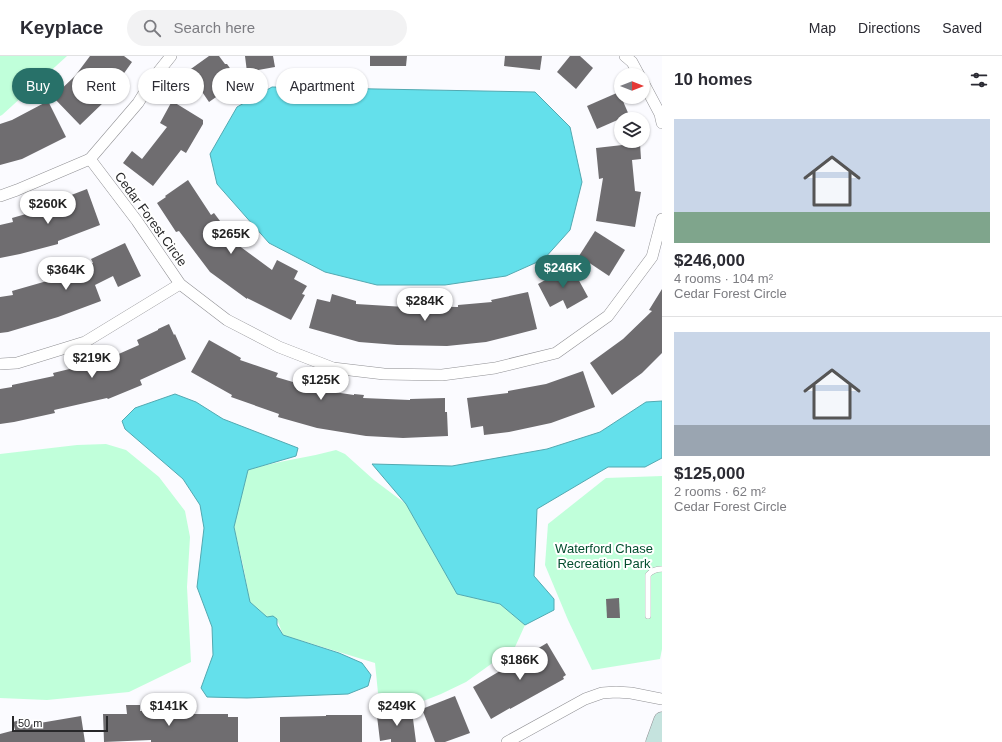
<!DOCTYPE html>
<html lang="en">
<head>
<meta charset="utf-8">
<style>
	:root { --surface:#fff; --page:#f2f2f3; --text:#2b2b33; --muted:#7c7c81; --line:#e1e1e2; --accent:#287169 }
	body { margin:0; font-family:Helvetica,sans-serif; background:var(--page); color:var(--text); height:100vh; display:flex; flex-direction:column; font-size:15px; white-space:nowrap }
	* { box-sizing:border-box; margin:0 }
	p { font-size:13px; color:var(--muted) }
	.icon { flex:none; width:22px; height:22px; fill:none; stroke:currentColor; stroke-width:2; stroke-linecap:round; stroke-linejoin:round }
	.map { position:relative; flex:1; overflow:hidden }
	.panel { display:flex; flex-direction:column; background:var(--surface); width:340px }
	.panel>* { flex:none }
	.banner { position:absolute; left:12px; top:12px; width:380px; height:36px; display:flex; gap:8px }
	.needle { width:26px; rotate:90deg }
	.fabs { position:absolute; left:614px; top:12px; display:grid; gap:8px }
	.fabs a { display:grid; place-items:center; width:36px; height:36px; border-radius:50%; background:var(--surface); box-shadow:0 1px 3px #0004; font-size:20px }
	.scale { position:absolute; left:12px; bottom:10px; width:96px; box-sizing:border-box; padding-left:4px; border:2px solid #28282a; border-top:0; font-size:11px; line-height:14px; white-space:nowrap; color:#28282a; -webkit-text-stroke:3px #fff; paint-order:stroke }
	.price { position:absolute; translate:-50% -34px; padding:0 9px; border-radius:14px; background:#fff; color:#222; font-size:13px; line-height:26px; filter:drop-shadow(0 1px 2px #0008) }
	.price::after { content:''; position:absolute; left:50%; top:24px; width:12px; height:9px; margin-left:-6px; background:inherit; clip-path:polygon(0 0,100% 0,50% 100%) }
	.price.current { background:var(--accent); color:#fff }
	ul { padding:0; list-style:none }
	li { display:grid; align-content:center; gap:8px; height:212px; padding:0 12px }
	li+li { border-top:1px solid var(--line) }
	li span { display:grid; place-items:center; height:124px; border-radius:0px; color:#555 }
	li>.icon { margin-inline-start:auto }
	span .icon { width:72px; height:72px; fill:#fffc; stroke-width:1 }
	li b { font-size:17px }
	h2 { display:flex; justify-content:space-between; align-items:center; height:48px; padding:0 12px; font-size:17px }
	.pill { padding:0 14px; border-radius:18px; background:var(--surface); box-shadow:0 1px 3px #0004; font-size:14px; line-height:36px }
	.pill.current { background:var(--accent); color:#fff }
	header { display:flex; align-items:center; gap:24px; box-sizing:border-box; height:56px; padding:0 20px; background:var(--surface); border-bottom:1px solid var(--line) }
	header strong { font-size:19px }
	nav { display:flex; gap:22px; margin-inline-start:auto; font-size:14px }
	.search { width:280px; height:36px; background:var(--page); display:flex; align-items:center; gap:10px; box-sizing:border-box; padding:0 14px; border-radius:22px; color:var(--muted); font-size:15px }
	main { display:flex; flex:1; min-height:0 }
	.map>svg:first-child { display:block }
	.green { fill:#c0ffda }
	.water { fill:#64e0eb; stroke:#52a9b1 }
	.building { fill:#6f6d70 }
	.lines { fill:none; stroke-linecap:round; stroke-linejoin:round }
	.lane-casing { stroke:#909094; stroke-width:6 }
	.street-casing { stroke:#909094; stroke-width:12 }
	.secondary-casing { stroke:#909094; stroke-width:17 }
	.lane { stroke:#fff; stroke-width:5.5 }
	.street { stroke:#fff; stroke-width:11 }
	.secondary { stroke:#c5e3de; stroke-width:16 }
	.labels { text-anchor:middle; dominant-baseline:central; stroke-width:4; stroke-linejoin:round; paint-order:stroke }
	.street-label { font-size:13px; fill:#28282a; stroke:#fff }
	.park-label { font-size:13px; fill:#044e2f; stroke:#fff }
</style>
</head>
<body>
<header>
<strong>Keyplace</strong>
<div class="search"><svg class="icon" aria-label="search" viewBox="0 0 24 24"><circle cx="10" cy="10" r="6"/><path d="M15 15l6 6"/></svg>Search here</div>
<nav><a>Map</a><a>Directions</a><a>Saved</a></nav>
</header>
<main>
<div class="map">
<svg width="662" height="686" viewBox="0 0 662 686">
	<rect width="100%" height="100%" fill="#fbfbff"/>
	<g class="green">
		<path d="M0 0H67L2 59 0 60Z"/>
		<path d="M106 388 126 394 159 421 185 455 190 481 187 531 191 606 129 636 47 644 0 642V398L77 389Z"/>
		<path d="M336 394 345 398 374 424 406 448 457 538 500 548 525 569 515 591 466 626 441 638 403 653 378 637 375 607 283 579 277 563 267 561 250 546 243 509 234 471 248 414C277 405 307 402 336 394Z"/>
		<path d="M662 420V593L660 603 592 614 568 564 545 509 548 468 606 422Z"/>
	</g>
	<g class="water">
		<path d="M272 31 535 36 570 71 582 126 570 174 544 203 506 220 445 229H377L325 216 269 187 217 128 210 98 237 51Z"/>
		<path d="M175 338 196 346 223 363 298 392 296 400 248 414 234 471 250 546 267 561 273 560 277 563V569L283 579 339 597 362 607 371 619 368 630 348 638 247 642 207 641 201 632 213 599 212 571 197 531 204 472 200 449 183 423 125 373 122 365 135 352Z"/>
		<path d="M662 345V402L645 411H608L537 453 534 520 554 543V554L525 569 500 548 457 538 406 448 372 408 452 410 547 393 600 376 646 346Z"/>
	</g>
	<g class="building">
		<path d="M90 0H124L132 6 105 44V45L80 69 53 41 75 20Z"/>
		<path d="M209 0H219L225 8H227L239 25 209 46 188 15Z"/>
		<path d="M245 0H273L275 11 247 16Z"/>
		<path d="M370 0H407L406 10H370Z"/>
		<path d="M505 0H542L540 14 504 10Z"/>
		<path d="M570 0H580L593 12 576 33 557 16Z"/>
		<path d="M619 36 629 59 597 73 587 50Z"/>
		<path d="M48 45 66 81 22 103 0 109V68L12 64Z"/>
		<path d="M172 45 203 64V68L186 97 181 94 153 130 123 107 132 95 142 103 167 71 160 67Z"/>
		<path d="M640 87 641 103 632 104 635 135 641 136 635 171 596 165 603 122 599 123 596 92Z"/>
		<path d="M188 124 211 159 214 157 238 189 272 214 277 204 298 215 294 223 307 230 302 238 305 239 291 264 247 242V243L210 216 179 175 176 176 157 147 166 141 165 140Z"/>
		<path d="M87 133 100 169 58 185V188L20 198 0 202V169L13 166 12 162 54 150 53 146Z"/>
		<path d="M595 175 625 194 609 220 579 200Z"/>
		<path d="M125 187 141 220 118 231 113 220 95 229 101 245 58 261 8 276 0 277V241L13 239 12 235 54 223 53 221 93 207 91 203Z"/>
		<path d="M571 210 588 241 567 253 563 244 550 251 538 228Z"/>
		<path d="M662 233V297L642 317 612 339 590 307 623 283 652 255 649 254Z"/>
		<path d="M528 236 537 273 486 286 447 290 397 289 359 286 309 272 317 243 330 246 332 238 356 245V248L405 251V250L458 251V249L492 246 491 244Z"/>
		<path d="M169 268 174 279 175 278 186 303 140 324 142 329 108 343 107 342 54 354 55 357 14 366 0 368V333L12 331V329L54 320 53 317 86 309 87 312 139 289 137 284 158 274V273Z"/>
		<path d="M209 284 241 302 240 304 278 317 276 321 320 334 354 339V338L364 339 363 342 410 344V343L445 342V356H447L448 380 403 382 366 380 317 372 278 361 279 358 231 341 232 339 191 316Z"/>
		<path d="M583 315 595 351 551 367 509 376 484 379 483 370 471 372 467 342 508 337V335L546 328Z"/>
		<path d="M619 542 620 562H607L606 543Z"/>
		<path d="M547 587 566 619 563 621 564 623 510 653V652L491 663 473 631Z"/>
		<path d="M455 640 470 677 445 686H435L422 653Z"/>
		<path d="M126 649H140V655H188V658H228V661H238V686H151V684L104 686 103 658H127Z"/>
		<path d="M412 655 416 686H391V683L380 685 377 660Z"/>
		<path d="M326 659H362V686H280V661L326 660Z"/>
		<path d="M81 660 85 686H0V678L15 674 13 666 26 662 28 669Z"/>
	</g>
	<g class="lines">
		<defs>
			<path id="lane" d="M648 560V519C652 514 656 513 662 513"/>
			<g id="street">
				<path d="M171 0 155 20 138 47 90 103 137 165 180 228 227 264 279 291 333 312 384 318 442 319 495 312 556 297 608 260 652 201 662 163"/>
				<path d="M625 0 632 6 639 19"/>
				<path d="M643 26 660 58 662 67"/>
				<path d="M0 140 17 134 90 103"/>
				<path d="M0 308 17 307 85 286 180 228"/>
				<path d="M507 686 585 643 602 637 616 636 631 637 662 643"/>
			</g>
			<path id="secondary" d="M654 686 662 664"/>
		</defs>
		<use href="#lane" class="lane-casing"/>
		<use href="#street" class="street-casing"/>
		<use href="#secondary" class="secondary-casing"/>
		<use href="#lane" class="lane"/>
		<use href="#street" class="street"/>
		<use href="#secondary" class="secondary"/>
	</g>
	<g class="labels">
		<g class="street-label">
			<text transform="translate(151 163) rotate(54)">Cedar Forest Circle</text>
		</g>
		<g class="park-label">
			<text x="604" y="492">Waterford Chase<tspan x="604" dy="15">Recreation Park</tspan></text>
		</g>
	</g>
</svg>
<div class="fabs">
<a><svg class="needle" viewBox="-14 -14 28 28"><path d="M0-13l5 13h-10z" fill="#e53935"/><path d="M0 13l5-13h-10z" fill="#7c7c81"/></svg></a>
<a><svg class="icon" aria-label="layers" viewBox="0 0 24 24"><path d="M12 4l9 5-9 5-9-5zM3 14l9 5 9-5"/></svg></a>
</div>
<div class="scale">50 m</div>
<b class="price" style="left:48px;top:169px">$260K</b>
<b class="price" style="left:231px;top:199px">$265K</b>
<b class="price current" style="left:563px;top:233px">$246K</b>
<b class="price" style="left:66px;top:235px">$364K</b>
<b class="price" style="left:425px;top:266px">$284K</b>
<b class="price" style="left:92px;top:323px">$219K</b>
<b class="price" style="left:321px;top:345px">$125K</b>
<b class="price" style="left:520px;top:625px">$186K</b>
<b class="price" style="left:169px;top:671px">$141K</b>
<b class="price" style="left:397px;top:671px">$249K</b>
<div class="banner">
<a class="pill current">Buy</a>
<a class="pill">Rent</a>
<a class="pill">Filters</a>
<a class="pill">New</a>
<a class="pill">Apartment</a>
</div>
</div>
<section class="panel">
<h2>10 homes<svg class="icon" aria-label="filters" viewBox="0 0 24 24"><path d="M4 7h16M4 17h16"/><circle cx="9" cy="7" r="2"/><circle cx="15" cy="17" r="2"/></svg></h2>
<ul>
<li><span style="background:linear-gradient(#c9d6e8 75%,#7fa58c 0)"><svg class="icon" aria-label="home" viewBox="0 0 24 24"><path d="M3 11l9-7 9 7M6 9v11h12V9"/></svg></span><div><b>$246,000</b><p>4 rooms · 104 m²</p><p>Cedar Forest Circle</p></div></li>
<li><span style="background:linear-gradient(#c9d6e8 75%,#9aa5b1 0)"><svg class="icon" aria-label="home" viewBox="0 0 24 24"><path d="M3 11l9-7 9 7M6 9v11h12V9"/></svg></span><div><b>$125,000</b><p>2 rooms · 62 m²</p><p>Cedar Forest Circle</p></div></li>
</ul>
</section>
</main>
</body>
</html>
